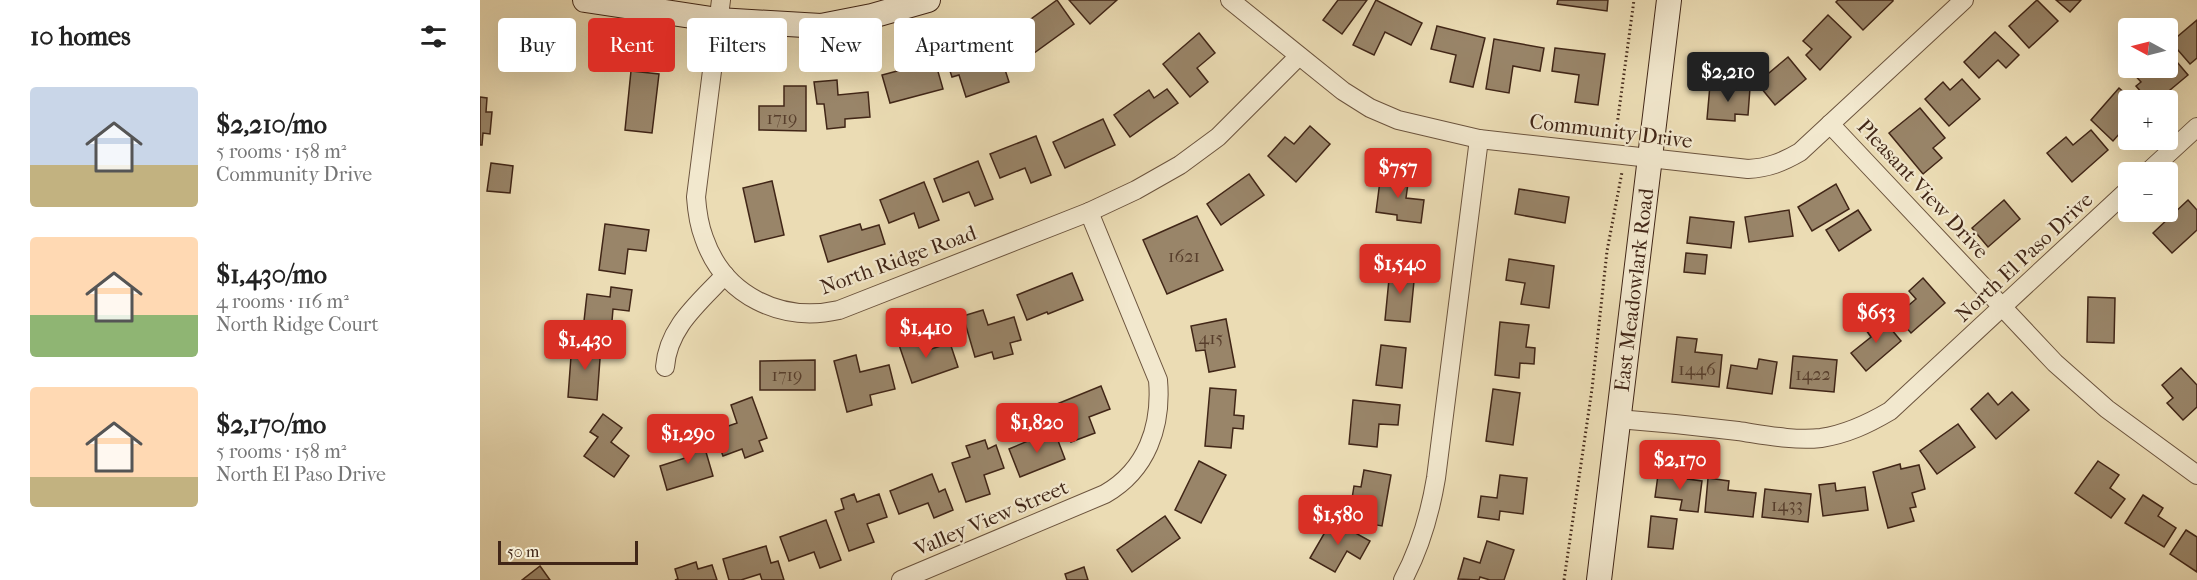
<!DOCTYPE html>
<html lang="en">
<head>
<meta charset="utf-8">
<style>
	:root { --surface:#fff; --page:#f2f2f2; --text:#222; --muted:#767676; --accent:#d93025 }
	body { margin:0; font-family:"IM FELL French Canon",serif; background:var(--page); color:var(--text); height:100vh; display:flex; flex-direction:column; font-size:22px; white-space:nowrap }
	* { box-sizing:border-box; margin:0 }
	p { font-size:20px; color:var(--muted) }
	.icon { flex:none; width:33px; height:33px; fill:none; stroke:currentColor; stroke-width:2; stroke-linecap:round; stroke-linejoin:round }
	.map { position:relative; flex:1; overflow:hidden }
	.sheet { display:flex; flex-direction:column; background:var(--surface); width:480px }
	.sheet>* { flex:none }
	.top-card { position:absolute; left:18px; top:18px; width:570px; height:54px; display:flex; gap:12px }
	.needle { width:39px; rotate:277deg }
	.fabs { position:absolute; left:1638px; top:18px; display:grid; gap:12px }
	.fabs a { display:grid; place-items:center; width:60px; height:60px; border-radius:6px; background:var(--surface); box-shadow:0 6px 24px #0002; font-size:30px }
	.scale { position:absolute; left:18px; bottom:15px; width:140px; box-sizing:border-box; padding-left:6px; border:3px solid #412617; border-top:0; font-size:16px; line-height:21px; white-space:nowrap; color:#412617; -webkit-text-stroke:4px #f2e8ce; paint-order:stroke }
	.price { position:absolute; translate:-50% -51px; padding:0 14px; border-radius:6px; background:var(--accent); color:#fff; font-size:20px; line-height:39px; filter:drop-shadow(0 2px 3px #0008) }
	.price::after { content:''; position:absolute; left:50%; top:36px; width:18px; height:14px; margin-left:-9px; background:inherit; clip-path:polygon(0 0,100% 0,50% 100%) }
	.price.selected { background:#222; color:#fff }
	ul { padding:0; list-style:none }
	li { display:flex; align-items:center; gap:18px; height:150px; padding:0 30px }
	li span { display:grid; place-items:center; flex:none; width:168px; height:120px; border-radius:6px; color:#555 }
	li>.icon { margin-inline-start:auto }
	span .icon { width:72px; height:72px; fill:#fffc; stroke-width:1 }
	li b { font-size:26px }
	h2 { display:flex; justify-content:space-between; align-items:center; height:72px; padding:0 30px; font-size:26px }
	.chip { padding:0 21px; border-radius:6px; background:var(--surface); box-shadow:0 6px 24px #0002; font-size:21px; line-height:54px }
	.chip.selected { background:var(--accent); color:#fff }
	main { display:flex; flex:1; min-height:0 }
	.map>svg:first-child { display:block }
	.building { fill:#998569; stroke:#412617; stroke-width:1.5 }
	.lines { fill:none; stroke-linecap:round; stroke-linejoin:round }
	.street-casing { stroke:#6c543e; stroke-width:20 }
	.secondary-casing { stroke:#412617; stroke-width:26 }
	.path { stroke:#412617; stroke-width:3; stroke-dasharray:1.5 3; stroke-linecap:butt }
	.street { stroke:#f2e8ce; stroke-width:18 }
	.secondary { stroke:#f2e8ce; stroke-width:24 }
	.labels { text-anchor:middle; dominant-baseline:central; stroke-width:4.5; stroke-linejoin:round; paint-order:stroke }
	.number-label { font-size:18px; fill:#573e2c }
	.street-label { font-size:21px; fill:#412617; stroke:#f2e8ce }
</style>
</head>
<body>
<main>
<section class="sheet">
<h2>10 homes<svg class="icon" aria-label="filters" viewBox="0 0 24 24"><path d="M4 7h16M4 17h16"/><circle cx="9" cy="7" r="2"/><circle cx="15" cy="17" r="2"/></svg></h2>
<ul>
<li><span style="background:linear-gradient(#c9d6e8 65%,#c2b280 0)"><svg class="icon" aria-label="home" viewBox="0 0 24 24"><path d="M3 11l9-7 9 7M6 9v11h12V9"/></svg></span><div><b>$2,210/mo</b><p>5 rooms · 158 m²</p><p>Community Drive</p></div></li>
<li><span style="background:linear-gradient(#ffd9b3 65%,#8fb573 0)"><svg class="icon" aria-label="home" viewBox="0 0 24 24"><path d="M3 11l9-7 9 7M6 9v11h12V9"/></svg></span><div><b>$1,430/mo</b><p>4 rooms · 116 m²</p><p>North Ridge Court</p></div></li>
<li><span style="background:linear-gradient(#ffd9b3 75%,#c2b280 0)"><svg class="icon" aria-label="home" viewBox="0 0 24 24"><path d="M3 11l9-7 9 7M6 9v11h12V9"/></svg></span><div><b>$2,170/mo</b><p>5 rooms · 158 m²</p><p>North El Paso Drive</p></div></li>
</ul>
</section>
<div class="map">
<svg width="1717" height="580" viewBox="0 0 1717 580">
	<rect width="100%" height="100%" fill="#ebdcb4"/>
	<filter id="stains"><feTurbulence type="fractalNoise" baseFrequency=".00333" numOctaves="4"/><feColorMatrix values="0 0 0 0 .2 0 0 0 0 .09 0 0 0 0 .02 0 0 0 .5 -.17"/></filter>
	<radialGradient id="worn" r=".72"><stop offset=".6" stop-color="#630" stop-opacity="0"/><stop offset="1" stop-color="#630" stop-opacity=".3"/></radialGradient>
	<g class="building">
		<path d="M577 0 594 24 550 56 533 32Z"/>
		<path d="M589 0H637L610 24Z"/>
		<path d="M858 0H887L862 34 843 20Z"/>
		<path d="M896 0 942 23 931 45 905 32 894 55 873 45Z"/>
		<path d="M1078 0H1128L1127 11 1077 4Z"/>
		<path d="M1358 0H1413V1L1383 30 1356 2Z"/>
		<path d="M1557 0 1578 21 1549 48 1529 26Z"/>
		<path d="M1576 0H1601L1590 12Z"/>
		<path d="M1348 15 1371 37 1340 70 1326 55 1332 49 1323 41Z"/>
		<path d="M1717 20V58L1710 64 1691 42Z"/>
		<path d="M957 26 1005 38 993 87 970 82 976 55 951 49Z"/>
		<path d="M1515 32 1539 55 1526 68 1518 60 1499 78 1484 62Z"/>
		<path d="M719 33 735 53 717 68 728 82 710 97 683 64Z"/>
		<path d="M1014 39 1064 48 1060 71 1033 66 1029 93 1006 89Z"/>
		<path d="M1075 48 1125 54 1118 105 1095 102 1099 75 1072 71Z"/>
		<path d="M486 49 491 63 520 54 529 82 486 97 479 75 472 77 465 56Z"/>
		<path d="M1691 55 1708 75 1678 100H1668L1656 86 1661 82 1650 70 1654 68H1688V58Z"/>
		<path d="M1308 57 1326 79 1295 105 1277 83Z"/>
		<path d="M455 61 463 89 410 103 402 75Z"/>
		<path d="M151 71 179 74 172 133 145 130Z"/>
		<path d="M1482 79 1500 99 1469 126 1445 99 1463 82 1470 90Z"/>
		<path d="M357 80 358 95 388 92 390 117 365 119V127L347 129 344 104H337L334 82Z"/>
		<path d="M1230 85 1270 88 1268 115 1255 114V121L1227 119Z"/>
		<path d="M304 86H326V131L279 130V106H304Z"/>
		<path d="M1639 88 1653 100H1648V124L1633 141 1611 120Z"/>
		<path d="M687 89 698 103 650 137 634 115 669 90 674 98Z"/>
		<path d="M0 97 7 98 6 112H12L10 134 3 133 2 145H0Z"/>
		<path d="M1440 108 1465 138 1453 148 1462 158 1443 174 1409 133Z"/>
		<path d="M623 119 635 145 585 168 573 142Z"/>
		<path d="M830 126 850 144 816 182 788 156 805 137 814 144Z"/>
		<path d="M1611 130 1628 150 1592 182 1567 153 1586 137 1593 145Z"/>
		<path d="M556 136 571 175 551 183 545 168 520 178 510 154Z"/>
		<path d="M498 161 513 199 495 206 489 192 463 202 454 179Z"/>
		<path d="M11 163 33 166 30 193 7 191Z"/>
		<path d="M901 173 929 176 926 198 944 200 941 223 917 220V215L896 212Z"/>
		<path d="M769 174 784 195 741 225 727 204Z"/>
		<path d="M292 181 304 235 275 242 263 188Z"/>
		<path d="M444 182 459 220 439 228 434 213 409 223 400 200Z"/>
		<path d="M1356 184 1369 209 1332 231 1318 207Z"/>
		<path d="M1039 189 1089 197 1085 223 1035 214Z"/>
		<path d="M1524 200 1540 219 1508 247 1492 228Z"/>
		<path d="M1708 200 1717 210V230L1692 253 1673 233Z"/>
		<path d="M1309 210 1313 236 1269 242 1265 217Z"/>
		<path d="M1378 210 1391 230 1359 251 1346 230Z"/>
		<path d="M717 216 743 270 687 294 663 240Z"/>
		<path d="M1210 217 1254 222 1251 248 1207 243Z"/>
		<path d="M125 224 169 230 166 251 148 249 145 274 119 270Z"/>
		<path d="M380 224 382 230 399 225 405 244 348 262 340 236Z"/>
		<path d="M1206 253 1227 255 1225 274 1204 272Z"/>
		<path d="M1029 259 1074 266 1069 308 1041 304 1045 283 1026 280Z"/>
		<path d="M910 269 935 271 930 322 905 320Z"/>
		<path d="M592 273 603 300 568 314 567 312 547 320 537 295Z"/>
		<path d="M1443 278 1465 303 1431 333 1416 316 1436 299 1429 291Z"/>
		<path d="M131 287 152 290 149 311 133 309 131 333 103 330 107 294 130 297Z"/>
		<path d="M1608 297 1635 298 1634 343 1607 342Z"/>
		<path d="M503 310 508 325 534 317 541 340 530 343 533 354 514 359 512 352 495 357 483 316Z"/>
		<path d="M1401 317 1421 341 1386 371 1371 353 1391 337 1386 330Z"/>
		<path d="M746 319 755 367 729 372 725 350 716 351 711 326Z"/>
		<path d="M1020 322 1049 325 1046 347 1055 348 1054 364 1040 363 1039 378 1015 375Z"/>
		<path d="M439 335 445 351 470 343 478 367 432 383 418 342Z"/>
		<path d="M1197 337 1217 339 1215 352 1242 355 1239 387 1192 382Z"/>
		<path d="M92 343 121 345 117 400 88 397Z"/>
		<path d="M901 345 926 348 922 388 896 385Z"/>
		<path d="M376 355 380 372 409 365 415 389 390 395 392 405 367 412 354 361Z"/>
		<path d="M1313 356 1357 360 1354 392 1310 388Z"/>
		<path d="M1279 359 1297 362 1292 394 1247 388 1251 365 1277 369Z"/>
		<path d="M335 360V390H280V361Z"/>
		<path d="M1701 368 1717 385V407L1703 420 1687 403 1693 398 1682 385Z"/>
		<path d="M621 386 630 409 609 417 615 433 591 442 577 404Z"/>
		<path d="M730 388 756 390 754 415 764 416 763 429 753 428 751 448 725 446Z"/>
		<path d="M1013 389 1040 393 1033 445 1006 441Z"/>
		<path d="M1532 392 1549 410 1516 439 1491 409 1508 393 1518 405Z"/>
		<path d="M272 397 287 438 279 441 283 451 265 458 262 449 243 456 234 431 257 423 251 405Z"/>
		<path d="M873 400 920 405 918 425 899 424 897 447 869 444Z"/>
		<path d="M123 414 142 428 131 442 149 456 134 477 104 456 118 437 110 432Z"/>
		<path d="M1478 424 1495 447 1457 474 1440 451Z"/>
		<path d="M574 430 585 459 540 477 529 449Z"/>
		<path d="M221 435 233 476 187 490 180 466 205 458 200 442Z"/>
		<path d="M505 440 508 449 516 445 524 468 504 475 510 494 486 502 472 463 490 457 486 446Z"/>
		<path d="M719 461 746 475 721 523 695 510Z"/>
		<path d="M1618 461 1639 475 1630 488 1645 499 1631 518 1595 493Z"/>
		<path d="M1420 464 1421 469 1439 465 1445 489 1432 493 1436 507 1430 508 1434 521 1408 528 1393 472Z"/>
		<path d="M884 470 911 475 902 526 874 521 877 506 871 505 874 486 881 487Z"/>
		<path d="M452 474 459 492 465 489 473 510 454 518 448 503 419 514 410 491Z"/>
		<path d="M1020 475 1047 478 1043 514 1020 511 1019 520 998 517 1001 496 1017 498Z"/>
		<path d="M1178 475 1222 481 1218 512 1200 510 1202 500 1175 497Z"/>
		<path d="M1228 478 1249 481 1248 490 1276 493 1273 517 1225 512Z"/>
		<path d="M1355 483 1356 491 1385 487 1388 510 1343 516 1339 485Z"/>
		<path d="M1285 489 1331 494 1328 522 1282 517Z"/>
		<path d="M374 494 377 502 399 494 407 517 387 524 394 542 369 551 355 512 364 509 361 499Z"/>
		<path d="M1663 495 1683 508 1678 516 1696 528 1684 547 1645 523Z"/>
		<path d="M685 516 700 538 652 572 637 550Z"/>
		<path d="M1171 516 1197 519 1193 549 1168 547Z"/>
		<path d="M346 520 361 560 340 568 334 552 309 561 300 537Z"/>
		<path d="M852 520 890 541 880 559 867 551 855 572 830 558Z"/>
		<path d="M1706 530 1717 537V572L1690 554Z"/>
		<path d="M1007 541 1034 550 1024 580H1010L1000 577 999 580 978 579 984 558 1000 563Z"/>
		<path d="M286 546 291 563 298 561 304 580H282L280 574 261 580H249L243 559Z"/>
		<path d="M216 562 218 569 232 565 237 580H195L198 579 195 569Z"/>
		<path d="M60 566 70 580H42Z"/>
		<path d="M604 567 608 580H587L585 574Z"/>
	</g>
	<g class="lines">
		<defs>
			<g id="street">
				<path d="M241 0 216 197C217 211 219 225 224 238 244 296 301 323 359 310L609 212 656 190 700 165 738 137 819 56"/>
				<path d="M750 0 863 91 890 108 918 120 999 139 1268 169C1288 168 1303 162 1320 152L1484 0"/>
				<path d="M1350 124 1575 363 1627 409 1717 475"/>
				<path d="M1668 172 1717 127"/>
				<path d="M185 367C188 327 219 303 245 275"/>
				<path d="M1138 419C1178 422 1218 426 1258 431 1285 435 1314 441 1341 438 1367 434 1388 424 1410 411L1648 190"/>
				<path d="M421 580 625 494C667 470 682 426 678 380L609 212"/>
				<path d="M923 580C940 548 950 514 956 478L999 139"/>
			</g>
			<g id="secondary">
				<path d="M105 0 238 20 341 26 392 16 448 0"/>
				<path d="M1119 580 1189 0"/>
			</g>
		</defs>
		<use href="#street" class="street-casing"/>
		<use href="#secondary" class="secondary-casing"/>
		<g class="path">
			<path d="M1143 136 1137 125 1154 0"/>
			<path d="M1084 580 1112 389 1127 251 1142 172"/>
		</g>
		<use href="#street" class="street"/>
		<use href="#secondary" class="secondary"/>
	</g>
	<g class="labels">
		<g class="number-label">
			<text x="302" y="118">1719</text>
			<text x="704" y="256">1621</text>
			<text x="731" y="338">415</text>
			<text x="1217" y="369">1446</text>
			<text x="1333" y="374">1422</text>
			<text x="307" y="375">1719</text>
			<text x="1307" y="505">1433</text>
		</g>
		<g class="street-label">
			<text transform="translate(1131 131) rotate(7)">Community Drive</text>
			<text transform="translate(1443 189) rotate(47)">Pleasant View Drive</text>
			<text transform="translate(1544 257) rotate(-43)">North El Paso Drive</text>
			<text transform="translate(418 260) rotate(-20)">North Ridge Road</text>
			<text transform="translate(1154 290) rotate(-83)">East Meadowlark Road</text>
			<text transform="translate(511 518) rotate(-23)">Valley View Street</text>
		</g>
	</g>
	<rect width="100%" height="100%" filter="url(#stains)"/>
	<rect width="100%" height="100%" fill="url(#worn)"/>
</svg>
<div class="fabs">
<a><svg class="needle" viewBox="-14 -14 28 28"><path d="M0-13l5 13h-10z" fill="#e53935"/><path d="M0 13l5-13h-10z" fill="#767676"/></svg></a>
<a>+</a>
<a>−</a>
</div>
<div class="scale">50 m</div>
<b class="price selected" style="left:1248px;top:103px">$2,210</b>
<b class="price" style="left:918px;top:199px">$757</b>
<b class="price" style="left:920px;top:295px">$1,540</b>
<b class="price" style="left:1396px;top:344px">$653</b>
<b class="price" style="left:446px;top:359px">$1,410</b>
<b class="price" style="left:105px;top:371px">$1,430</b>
<b class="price" style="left:557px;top:454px">$1,820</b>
<b class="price" style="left:208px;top:465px">$1,290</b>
<b class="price" style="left:1200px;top:491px">$2,170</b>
<b class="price" style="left:858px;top:546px">$1,580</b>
<div class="top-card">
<a class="chip">Buy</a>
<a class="chip selected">Rent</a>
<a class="chip">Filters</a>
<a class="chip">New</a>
<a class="chip">Apartment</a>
</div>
</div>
</main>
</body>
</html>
